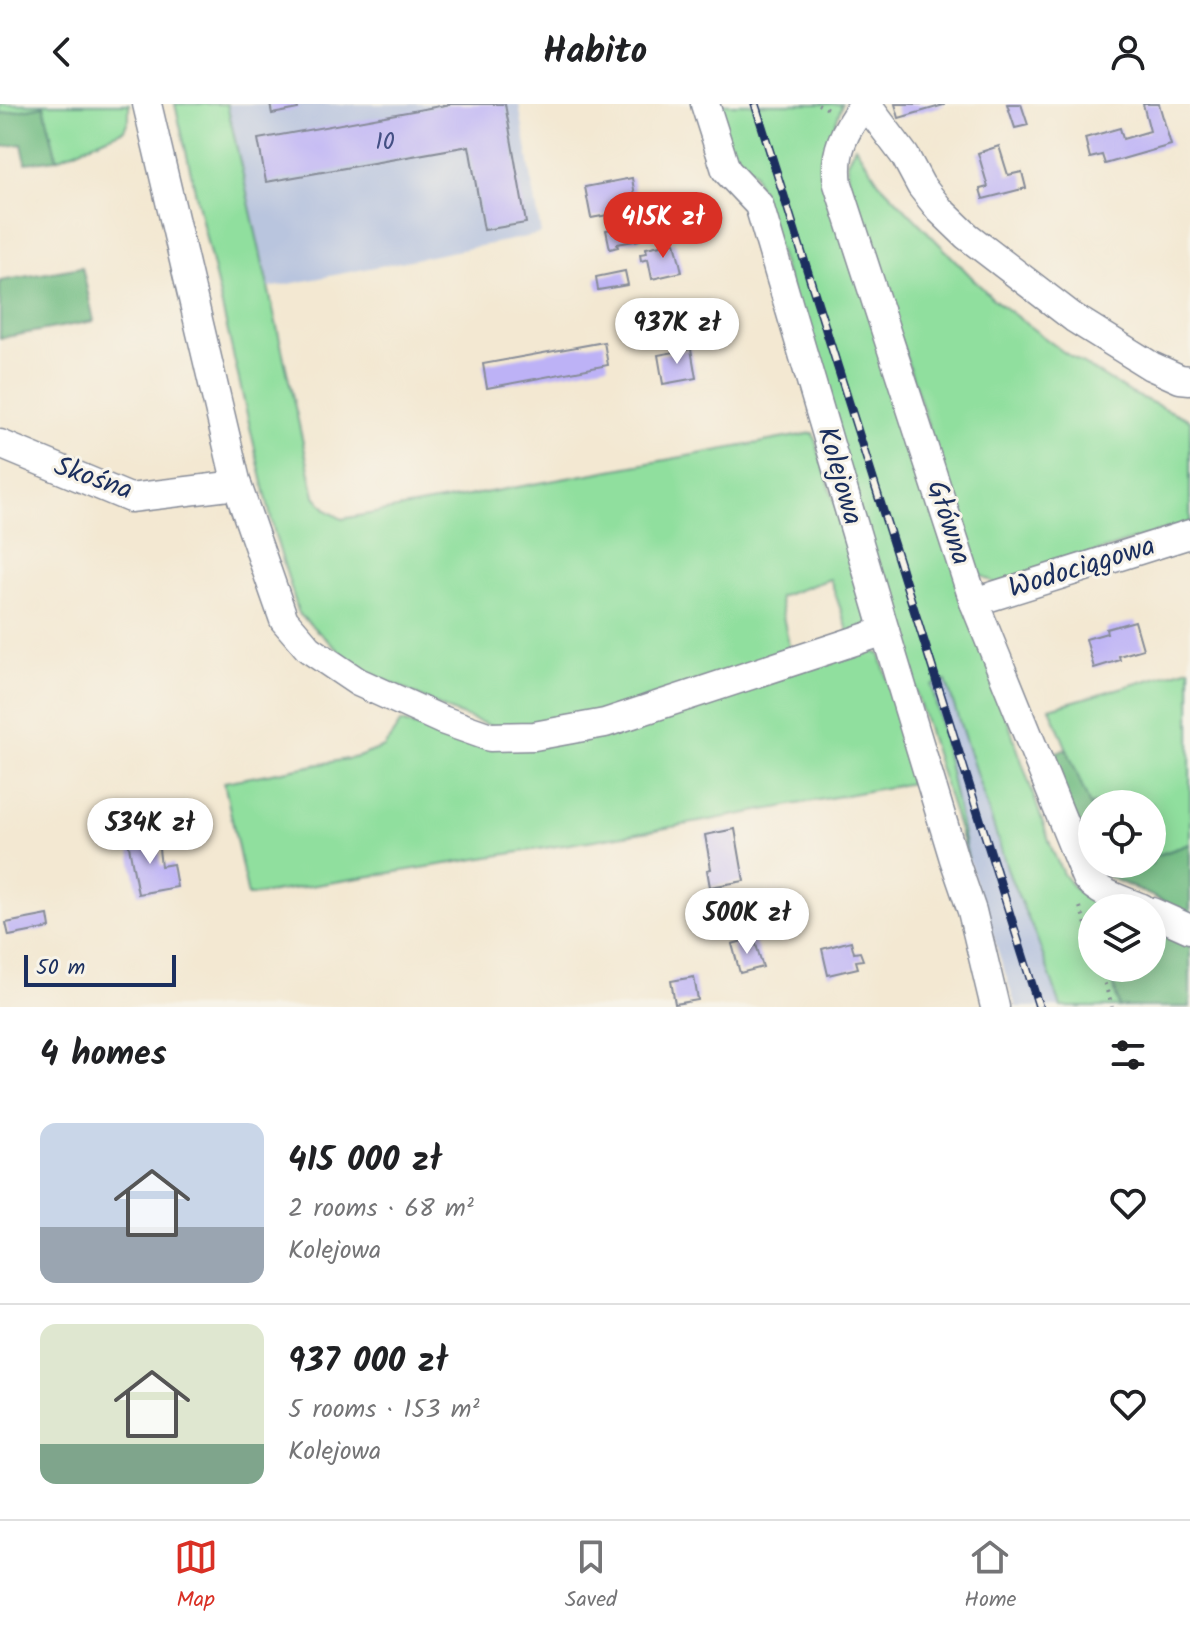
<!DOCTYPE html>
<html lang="en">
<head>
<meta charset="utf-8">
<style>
	:root { --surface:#fff; --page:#f6f6f6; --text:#202124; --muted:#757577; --line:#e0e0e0; --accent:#d93025 }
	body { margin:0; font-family:Kalam,sans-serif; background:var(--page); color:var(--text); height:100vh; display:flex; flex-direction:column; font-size:30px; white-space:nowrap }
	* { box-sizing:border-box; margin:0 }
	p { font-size:26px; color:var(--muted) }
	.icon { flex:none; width:44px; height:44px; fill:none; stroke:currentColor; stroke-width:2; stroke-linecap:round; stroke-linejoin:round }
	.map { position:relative; height:903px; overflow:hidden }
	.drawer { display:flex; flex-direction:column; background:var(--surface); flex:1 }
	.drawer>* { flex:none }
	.tools { position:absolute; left:1078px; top:686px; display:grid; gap:16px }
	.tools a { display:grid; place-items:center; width:88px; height:88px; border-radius:50%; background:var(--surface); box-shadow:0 4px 20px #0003; font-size:40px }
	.scale { position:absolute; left:24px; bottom:20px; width:152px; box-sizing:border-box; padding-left:8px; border:4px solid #1b2f5e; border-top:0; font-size:22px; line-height:28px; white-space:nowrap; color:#1b2f5e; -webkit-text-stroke:6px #f7f3e8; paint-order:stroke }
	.price { position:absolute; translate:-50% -68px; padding:0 18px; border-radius:28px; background:#fff; color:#222; font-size:26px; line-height:52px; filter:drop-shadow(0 2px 4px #0008) }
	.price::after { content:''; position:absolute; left:50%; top:48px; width:24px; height:18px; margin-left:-12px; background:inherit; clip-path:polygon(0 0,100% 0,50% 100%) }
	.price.current { background:var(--accent); color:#fff }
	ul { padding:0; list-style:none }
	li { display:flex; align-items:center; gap:24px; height:200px; padding:0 40px }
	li+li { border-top:2px solid var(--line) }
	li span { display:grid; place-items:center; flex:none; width:224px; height:160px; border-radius:16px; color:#555 }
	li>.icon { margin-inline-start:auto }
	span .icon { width:96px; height:96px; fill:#fffc; stroke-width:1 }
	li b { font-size:34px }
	h2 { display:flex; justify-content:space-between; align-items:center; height:96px; padding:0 40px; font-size:34px }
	header { display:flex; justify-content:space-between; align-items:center; height:104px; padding:0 40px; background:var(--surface); font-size:36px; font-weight:700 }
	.tabs { display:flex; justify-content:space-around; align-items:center; height:112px; border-top:2px solid var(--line); background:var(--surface); font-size:22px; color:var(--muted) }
	.tabs a { display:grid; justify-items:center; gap:4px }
	.tabs .current { color:var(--accent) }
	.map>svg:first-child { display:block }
	.industrial { fill:#b9c5de }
	.green { fill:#90df9e; stroke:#56877e; stroke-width:2 }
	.forest { fill:#74be85; stroke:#487672; stroke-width:2 }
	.building { fill:#bdb2f6 }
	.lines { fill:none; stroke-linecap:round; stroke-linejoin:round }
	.minor-casing { stroke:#878c98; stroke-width:31 }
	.path { stroke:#878c98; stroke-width:4; stroke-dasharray:2 6; stroke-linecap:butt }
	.minor { stroke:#fff; stroke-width:28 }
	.rail-casing { stroke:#1b2f5e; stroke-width:9 }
	.rail { stroke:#f7f3e8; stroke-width:6; stroke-dasharray:18; stroke-linecap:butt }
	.labels { text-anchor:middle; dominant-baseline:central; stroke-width:6; stroke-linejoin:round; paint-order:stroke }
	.number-label { font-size:24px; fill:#445084 }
	.street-label { font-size:28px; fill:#1b2f5e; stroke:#f7f3e8 }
</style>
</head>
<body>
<header><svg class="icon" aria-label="back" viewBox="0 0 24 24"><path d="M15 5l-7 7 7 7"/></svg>Habito<svg class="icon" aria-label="person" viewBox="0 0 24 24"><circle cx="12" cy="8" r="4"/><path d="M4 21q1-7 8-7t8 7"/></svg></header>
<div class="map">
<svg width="1190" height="903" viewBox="0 0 1190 903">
	<rect width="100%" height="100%" fill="#f7f3e8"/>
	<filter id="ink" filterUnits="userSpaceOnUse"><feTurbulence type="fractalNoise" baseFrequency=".0125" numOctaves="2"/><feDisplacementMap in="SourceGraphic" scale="16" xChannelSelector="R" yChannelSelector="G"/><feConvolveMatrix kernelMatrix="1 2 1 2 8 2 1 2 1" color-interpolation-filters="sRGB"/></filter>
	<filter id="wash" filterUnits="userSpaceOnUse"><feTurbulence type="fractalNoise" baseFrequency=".006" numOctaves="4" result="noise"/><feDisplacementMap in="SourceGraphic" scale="32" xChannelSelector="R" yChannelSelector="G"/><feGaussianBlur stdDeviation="1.8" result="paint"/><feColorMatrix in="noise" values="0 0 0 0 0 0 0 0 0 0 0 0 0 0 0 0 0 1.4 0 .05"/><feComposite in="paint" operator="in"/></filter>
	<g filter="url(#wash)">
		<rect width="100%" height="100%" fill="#f3e8d2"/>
		<g class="industrial">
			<path d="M228 0H519L541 130 269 184Z"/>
			<path d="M946 577 1010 773 1037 835 1061 903H1016L968 755 932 581Z"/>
		</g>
		<g class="green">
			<path d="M0 0H129V15L124 26 57 55 44 3 0 10Z"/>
			<path d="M175 0H227L315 392 328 407 342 415 813 329 873 520 849 529 830 475 779 493 790 546 602 609 535 625 491 622 450 607 354 561 299 510 275 431Z"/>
			<path d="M713 0H842L826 48 991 568 1053 748 1063 770 1074 784 1097 800 1098 804H1092V864H1110L1119 903H1061L1037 835 1010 773 946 577 932 581 968 755 754 68 729 51Z"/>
			<path d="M855 42 879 78 992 194 1062 247 1129 288 1190 316V418L996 480 976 468 848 76 847 58Z"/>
			<path d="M861 544 880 550 917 678 650 727 248 792 224 678 358 653 384 643 401 618 439 629 486 636Z"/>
			<path d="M1190 564V740L1152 753V700H1092V707L1050 604Z"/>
		</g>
		<g class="forest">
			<path d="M44 2 57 55 26 59 22 40 0 43V10Z"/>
			<path d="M82 163 94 217 0 234V177Z"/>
			<path d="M1067 645 1092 707V760H1152V753L1190 740V809L1093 766 1043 652Z"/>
			<path d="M1152 824 1190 840V903H1119L1110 864H1152Z"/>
		</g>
		<g id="blocks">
			<g class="building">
				<path d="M270 0H297L298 5 272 10Z"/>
				<path d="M451 0H505L526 119 484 126 469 42 266 78 258 35Z"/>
				<path d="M895 0H944V1L899 14Z"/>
				<path d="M1007 0H1021L1028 21 1015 24Z"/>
				<path d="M1143 0H1159L1171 41 1105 60 1102 51 1090 54 1085 34 1120 24 1123 35 1150 27Z"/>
				<path d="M999 42 1008 71 1022 68 1026 84 983 95 980 85 988 83 978 49Z"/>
				<path d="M632 74 635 92 633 93 635 106 591 114 585 83Z"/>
				<path d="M637 120 640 136 617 140 618 143 610 145 606 126Z"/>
				<path d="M675 138 682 168 652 175 648 155 641 157 640 150 647 149 646 144Z"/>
				<path d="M625 167 628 181 598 186 596 173Z"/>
				<path d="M604 238 608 261 487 284 483 260Z"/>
				<path d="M691 245 696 274 663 280 658 251Z"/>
				<path d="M1135 517 1143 545 1119 552 1120 556 1094 564 1086 535 1107 529 1106 525Z"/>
				<path d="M735 725 744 777 710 783 707 766 711 765 705 731Z"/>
				<path d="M159 731 161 744 159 745 161 762 173 760 177 783 138 790 128 737Z"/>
				<path d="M48 811 50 824 9 832 6 819Z"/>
				<path d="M754 834 763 863 740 869 732 840Z"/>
				<path d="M851 837 854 849 860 848 863 856 856 857 858 864 828 871 822 845Z"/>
				<path d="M694 873 698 896 675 900 671 877Z"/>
			</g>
		</g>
	</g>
	<g filter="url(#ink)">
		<use href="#blocks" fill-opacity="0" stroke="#878c98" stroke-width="2"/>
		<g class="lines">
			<defs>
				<g id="minor">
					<path d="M147 0 237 381 284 516 309 545 358 578 442 616 490 633 534 632 605 619 885 527"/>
					<path d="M705 0 726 66 759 101 885 527 954 755 972 807 995 903"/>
					<path d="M864 0C845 26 833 47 838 80L974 498 1086 774C1100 790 1122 796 1142 804"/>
					<path d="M866 0 905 52 921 82 940 106 967 132 1074 214 1151 262 1180 275 1190 276"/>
					<path d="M0 340 130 394 237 381"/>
					<path d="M974 498 1190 430"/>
					<path d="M1152 808 1190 825"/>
				</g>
			</defs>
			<use href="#minor" class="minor-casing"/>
			<g class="path">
				<path d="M818 0 832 7"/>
				<path d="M1080 803 1092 839"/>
				<path d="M1100 864 1112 903"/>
			</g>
			<use href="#minor" class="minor"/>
			<defs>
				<path id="rail" d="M755 0 1039 903"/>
			</defs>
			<use href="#rail" class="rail-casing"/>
			<use href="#rail" class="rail"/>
		</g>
	</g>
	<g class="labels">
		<g class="number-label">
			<text x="385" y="38">10</text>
		</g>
		<g class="street-label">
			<text transform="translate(839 372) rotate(74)">Kolejowa</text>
			<text transform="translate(93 375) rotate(19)">Skośna</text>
			<text transform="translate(948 419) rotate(72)">Główna</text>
			<text transform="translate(1082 464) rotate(-17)">Wodociągowa</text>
		</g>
	</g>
</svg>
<div class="tools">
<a><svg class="icon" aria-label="locate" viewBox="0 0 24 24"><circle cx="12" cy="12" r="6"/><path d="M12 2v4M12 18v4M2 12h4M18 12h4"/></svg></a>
<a><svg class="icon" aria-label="layers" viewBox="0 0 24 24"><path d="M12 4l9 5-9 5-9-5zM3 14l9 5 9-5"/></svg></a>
</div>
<div class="scale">50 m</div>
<b class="price current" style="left:663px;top:156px">415K zł</b>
<b class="price" style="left:677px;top:262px">937K zł</b>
<b class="price" style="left:150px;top:762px">534K zł</b>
<b class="price" style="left:747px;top:852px">500K zł</b>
</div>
<section class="drawer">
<h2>4 homes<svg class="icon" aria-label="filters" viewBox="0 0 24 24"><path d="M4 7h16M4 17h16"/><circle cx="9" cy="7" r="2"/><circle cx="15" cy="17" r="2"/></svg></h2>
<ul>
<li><span style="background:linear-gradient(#c9d6e8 65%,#9aa5b1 0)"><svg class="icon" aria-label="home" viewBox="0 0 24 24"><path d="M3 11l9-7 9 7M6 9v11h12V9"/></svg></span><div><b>415 000 zł</b><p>2 rooms · 68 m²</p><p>Kolejowa</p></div><svg class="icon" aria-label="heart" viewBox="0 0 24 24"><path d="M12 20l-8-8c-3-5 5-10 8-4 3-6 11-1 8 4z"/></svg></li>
<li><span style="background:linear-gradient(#dfe7d0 75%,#7fa58c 0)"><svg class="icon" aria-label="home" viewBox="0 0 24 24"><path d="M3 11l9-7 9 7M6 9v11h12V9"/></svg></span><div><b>937 000 zł</b><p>5 rooms · 153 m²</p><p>Kolejowa</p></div><svg class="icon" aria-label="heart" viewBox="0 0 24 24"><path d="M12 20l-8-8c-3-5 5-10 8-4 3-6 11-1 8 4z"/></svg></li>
</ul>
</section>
<nav class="tabs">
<a class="current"><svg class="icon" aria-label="map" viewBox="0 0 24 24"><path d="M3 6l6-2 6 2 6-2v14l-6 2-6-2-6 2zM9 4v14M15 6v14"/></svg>Map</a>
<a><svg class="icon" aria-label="saved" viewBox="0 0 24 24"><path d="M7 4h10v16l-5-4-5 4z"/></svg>Saved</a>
<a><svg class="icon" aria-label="home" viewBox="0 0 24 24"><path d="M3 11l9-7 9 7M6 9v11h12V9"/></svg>Home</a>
</nav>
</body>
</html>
